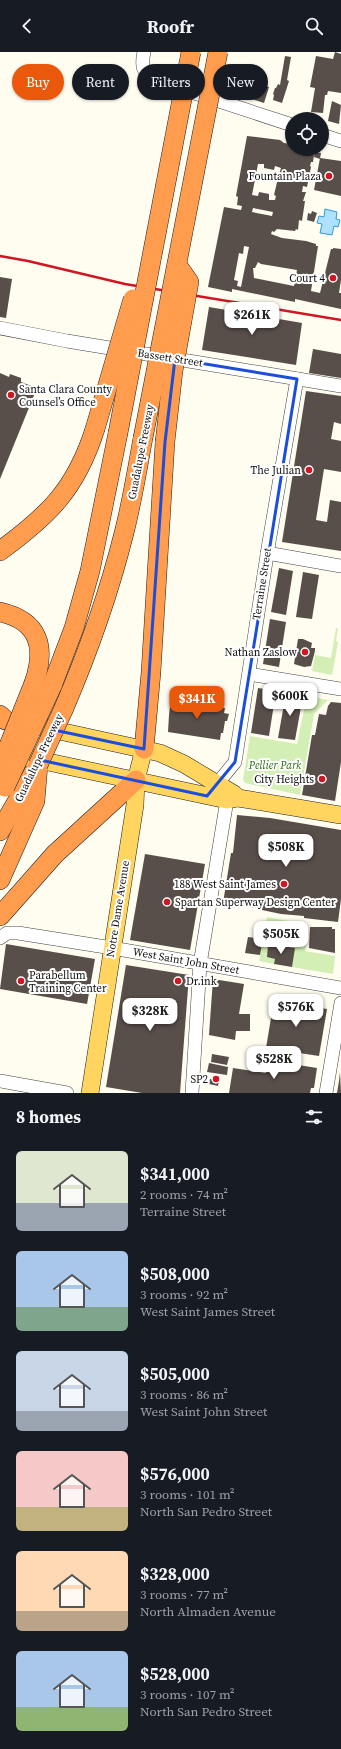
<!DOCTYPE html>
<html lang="en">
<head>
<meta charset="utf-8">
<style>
	:root { --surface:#171b24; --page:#242831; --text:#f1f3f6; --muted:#9ea1a6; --accent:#ea580c }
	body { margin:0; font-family:"Source Serif 4",serif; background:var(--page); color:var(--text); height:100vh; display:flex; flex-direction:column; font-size:15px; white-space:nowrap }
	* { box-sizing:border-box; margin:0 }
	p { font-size:13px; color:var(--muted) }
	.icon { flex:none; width:22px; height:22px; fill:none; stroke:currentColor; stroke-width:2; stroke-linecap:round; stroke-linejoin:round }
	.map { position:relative; height:1041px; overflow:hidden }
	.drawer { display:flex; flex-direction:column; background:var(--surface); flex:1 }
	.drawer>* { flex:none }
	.banner { position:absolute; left:12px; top:12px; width:317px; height:36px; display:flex; gap:8px }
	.fabs { position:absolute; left:285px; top:60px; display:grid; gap:8px }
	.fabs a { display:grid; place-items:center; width:44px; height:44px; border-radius:50%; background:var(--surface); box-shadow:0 1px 3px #0004; font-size:20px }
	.price { position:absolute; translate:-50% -34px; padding:0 9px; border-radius:8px; background:#fff; color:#222; font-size:13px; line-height:26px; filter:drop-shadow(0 1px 2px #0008) }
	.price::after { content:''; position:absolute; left:50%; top:24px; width:12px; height:9px; margin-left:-6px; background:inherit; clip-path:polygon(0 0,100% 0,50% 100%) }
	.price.selected { background:var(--accent); color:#fff }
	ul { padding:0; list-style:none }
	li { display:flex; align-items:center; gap:12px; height:100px; padding:0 16px }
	li span { display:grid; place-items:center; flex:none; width:112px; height:80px; border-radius:6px; color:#555 }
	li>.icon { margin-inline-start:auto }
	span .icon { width:48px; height:48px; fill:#fffc; stroke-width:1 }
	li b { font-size:17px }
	h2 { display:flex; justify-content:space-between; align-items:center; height:48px; padding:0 16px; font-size:17px }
	.pill { padding:0 14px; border-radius:18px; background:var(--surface); box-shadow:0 1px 3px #0004; font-size:14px; line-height:36px }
	.pill.selected { background:var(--accent); color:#fff }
	header { display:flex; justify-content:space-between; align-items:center; height:52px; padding:0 16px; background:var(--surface); font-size:18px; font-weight:700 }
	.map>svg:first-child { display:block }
	.green { fill:#d4efb5 }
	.water { fill:#aee1fd; stroke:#2d9adc }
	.building { fill:#594f4a; fill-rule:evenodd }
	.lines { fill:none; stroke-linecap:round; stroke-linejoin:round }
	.minor-casing { stroke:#424242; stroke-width:14 }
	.major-casing { stroke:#202020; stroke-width:18 }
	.highway-casing { stroke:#202020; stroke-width:20 }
	.minor { stroke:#fff; stroke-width:13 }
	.major { stroke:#ffd560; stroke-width:17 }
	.highway { stroke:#ff9c4e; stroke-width:19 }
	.rail { stroke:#cf1622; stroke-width:2.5 }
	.highway-bridge-casing { stroke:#202020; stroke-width:20; stroke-linecap:butt }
	.highway-bridge { stroke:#ff9c4e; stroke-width:19 }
	.marked { fill:none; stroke:#1d4ed8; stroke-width:3; stroke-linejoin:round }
	.poi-dot { fill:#cf1622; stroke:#fff; stroke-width:1.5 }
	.labels { text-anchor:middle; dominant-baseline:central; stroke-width:4; stroke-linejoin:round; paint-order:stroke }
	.poi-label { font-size:11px; fill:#0f0f0f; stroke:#fff; text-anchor:end }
	.street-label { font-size:11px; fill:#0f0f0f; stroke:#fff }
	.park-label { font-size:11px; font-style:italic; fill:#2b6e17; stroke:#fff }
</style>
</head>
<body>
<header><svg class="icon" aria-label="back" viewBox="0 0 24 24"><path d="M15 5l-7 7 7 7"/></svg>Roofr<svg class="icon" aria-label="search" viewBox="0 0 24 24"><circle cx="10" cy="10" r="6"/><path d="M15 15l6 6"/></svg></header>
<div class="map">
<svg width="341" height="1041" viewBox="0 0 341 1041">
	<rect width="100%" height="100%" fill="#fffcf0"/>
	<g class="green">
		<path d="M336 576H338L336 589 338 590 332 623 312 619 315 603 331 606Z"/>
		<path d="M307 644 328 648 314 662 300 743 245 731 243 728 250 684 297 692Z"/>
		<path d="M267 865 304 872 302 885 307 886 305 899 335 904 333 922 292 915 294 896 268 892 267 905 275 907 274 912 259 909Z"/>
	</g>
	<path class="water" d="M325 157 337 160 336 167 340 168 338 175 334 174 332 183 320 181 322 172 317 171 319 164 324 165Z"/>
	<g class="building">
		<path d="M335 0 341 2V41L328 39 327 43H325L323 61 311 60 315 36 310 35 316 4 333 7Z"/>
		<path d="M285 4 291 5 287 28 289 29 282 51 273 48 274 43 273 42 275 36H276L278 32 280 33Z"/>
		<path d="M259 32 269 35 264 51 252 47Z"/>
		<path d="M332 49 341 53 339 72 328 69Z"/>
		<path d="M247 84 280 88 284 91 292 92V97H309V99H313L312 103H314L313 110H311L310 114 311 115 307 135 303 134 302 140H306L303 149H305L302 169 299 168 298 178 296 177 295 179 277 177 274 180 272 179 271 182 282 186 306 189 316 192V194H318L311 239 320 241 331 197H333V196L341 197V228L339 241H341V257L295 247V250L232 237V240L208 235 224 155 241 158 242 154 237 153 238 145 236 144ZM258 112H264V116L274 118 275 114 281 116 278 126 274 143 276 144 275 148H269V142L259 140 258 144 252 143ZM253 156 273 160 272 164 252 160ZM244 194 249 195 241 235 237 234 238 229 234 228 239 201 243 202ZM258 210 261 212 297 218 294 234 254 226 253 216H255Z"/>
		<path d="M315 100 321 101 320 107 314 105Z"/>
		<path d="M320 106 341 109V144L314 138Z"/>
		<path d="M312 159 317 161 314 170 307 168 308 161 311 162Z"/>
		<path d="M0 225 12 227 6 266 0 265Z"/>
		<path d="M209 255 302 271 296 313 202 298Z"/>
		<path d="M313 297 341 302V326L309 321Z"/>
		<path d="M0 321 9 325 10 322 21 326V330L37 336 0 427Z"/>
		<path d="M306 339 341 344V372L334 370 331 387 341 389V420L324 417 316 468 327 470 330 448 341 450V499L282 490Z"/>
		<path d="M279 516 293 519 286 563 271 560Z"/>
		<path d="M303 520 319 523 312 567 296 565Z"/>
		<path d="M270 567 286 570 279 615 263 612Z"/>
		<path d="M298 587H303L312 591 311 596H315V599L311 614 304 615 294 612Z"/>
		<path d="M258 636 276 639 269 684 251 681Z"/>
		<path d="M286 641 303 644 295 688 278 686Z"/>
		<path d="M173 648 225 656 224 661 229 662 227 669H225L223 681H221L220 688 168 680 169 663 170 654H173Z"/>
		<path d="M331 650 341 651V710L335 749 302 743 312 683H315L319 662 326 663 328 654Z"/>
		<path d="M237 763 270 766 341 778V847L338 870 304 866V864L281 862 262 858V857L223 851 231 801H233Z"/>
		<path d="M145 802 205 812 190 898 130 888Z"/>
		<path d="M310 875H332V877H335V901L309 896Z"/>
		<path d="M248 885 263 887 260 903 245 901Z"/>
		<path d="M6 892 95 907 87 952 0 937Z"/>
		<path d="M268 892 295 896 292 915 274 912 275 907 267 905Z"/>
		<path d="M126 913 189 923 180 1041H142L106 1035Z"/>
		<path d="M213 927 244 932 239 962H250V979H236L235 988 209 983Z"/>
		<path d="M274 948 327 957 319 1004 266 996Z"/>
		<path d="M212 1002 229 1005 227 1013 211 1010Z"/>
		<path d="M209 1011 228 1015 227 1023 207 1020Z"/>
		<path d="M267 1012 292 1016V1012L317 1016 314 1036H311L310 1041H229L233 1016 266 1021Z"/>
		<path d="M340 1020 341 1041H337L339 1029Z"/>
		<path d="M210 1027 219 1029 218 1034 209 1032Z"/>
	</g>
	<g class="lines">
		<defs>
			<g id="minor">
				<path d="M144 0C141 14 142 20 155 28L292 73"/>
				<path d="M322 83 341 89"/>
				<path d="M0 276 67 289 341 334"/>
				<path d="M267 501 341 514"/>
				<path d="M249 622 341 637"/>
				<path d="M217 732 235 710 269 490 297 327"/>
				<path d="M0 886 7 881H18L112 896 341 936"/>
				<path d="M0 1029 67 1041"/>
				<path d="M192 1041 200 912 227 748"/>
				<path d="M326 1041 341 951"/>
			</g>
			<g id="major">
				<path d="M41 675 160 701 184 712 234 742 238 746"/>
				<path d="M6 701 227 748 238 746 341 763"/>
				<path d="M90 1041 135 753 136 728 144 697"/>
			</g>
			<g id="highway">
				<path d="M0 499C49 463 76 437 95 377"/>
				<path d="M0 560C40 569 46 596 34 631"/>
				<path d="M52 634 74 576 90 519 118 381"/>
				<path d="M64 656C88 600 109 541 124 481 132 450 137 418 143 386"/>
				<path d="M0 663 5 668"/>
				<path d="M144 697 151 620 165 390"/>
				<path d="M0 779 34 720"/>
				<path d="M0 828 35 749 38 713"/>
				<path d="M0 864 55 802 136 728"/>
			</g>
		</defs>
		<use href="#minor" class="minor-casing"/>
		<use href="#major" class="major-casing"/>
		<use href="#highway" class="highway-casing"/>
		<use href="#minor" class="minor"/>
		<use href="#major" class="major"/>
		<use href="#highway" class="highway"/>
		<path class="rail" d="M0 204 28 209 125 232 341 268"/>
		<defs>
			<g id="highway-bridge">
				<path d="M95 377 133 247"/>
				<path d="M118 381 191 0"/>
				<path d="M143 386 218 0"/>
				<path d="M165 390 173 319 189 230 177 213"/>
				<path d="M38 713 64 656"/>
				<path d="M0 716 34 631"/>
				<path d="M5 735 52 634"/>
			</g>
		</defs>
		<use href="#highway-bridge" class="highway-bridge-casing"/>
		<use href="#highway-bridge" class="highway-bridge"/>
	</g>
	<path class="marked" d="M175 307 297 327 235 710 207 744 40 708 54 678 144 697 165 390Z"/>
	<g class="poi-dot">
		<circle cx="329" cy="124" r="4"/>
		<circle cx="333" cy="226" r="4"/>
		<circle cx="11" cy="343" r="4"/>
		<circle cx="309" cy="418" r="4"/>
		<circle cx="305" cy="600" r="4"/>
		<circle cx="322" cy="727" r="4"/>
		<circle cx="284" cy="832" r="4"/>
		<circle cx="167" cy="850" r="4"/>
		<circle cx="21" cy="929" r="4"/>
		<circle cx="178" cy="929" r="4"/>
		<circle cx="216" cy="1027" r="4"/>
	</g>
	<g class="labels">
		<g class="poi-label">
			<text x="321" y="124">Fountain Plaza</text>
			<text x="325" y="226">Court 4</text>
			<text x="19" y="337" text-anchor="start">Santa Clara County<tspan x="19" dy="13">Counsel’s Office</tspan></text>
			<text x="301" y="418">The Julian</text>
			<text x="297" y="600">Nathan Zaslow</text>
			<text x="314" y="727">City Heights</text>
			<text x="276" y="832">188 West Saint James</text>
			<text x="175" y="850" text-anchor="start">Spartan Superway Design Center</text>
			<text x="29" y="923" text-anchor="start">Parabellum<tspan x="29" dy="13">Training Center</tspan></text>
			<text x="186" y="929" text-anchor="start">Dr.ink</text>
			<text x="208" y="1027">SP2</text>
		</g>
		<g class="street-label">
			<text transform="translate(170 306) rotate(9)">Bassett Street</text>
			<text transform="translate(141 400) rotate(-79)">Guadalupe Freeway</text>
			<text transform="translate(262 532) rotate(-81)">Terraine Street</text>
			<text transform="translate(39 706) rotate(-64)">Guadalupe Freeway</text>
			<text transform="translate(118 857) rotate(-81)">Notre Dame Avenue</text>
			<text transform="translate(186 909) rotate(10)">West Saint John Street</text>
		</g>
		<g class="park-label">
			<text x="275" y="713">Pellier Park</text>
		</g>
	</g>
</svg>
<div class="fabs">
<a><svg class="icon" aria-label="locate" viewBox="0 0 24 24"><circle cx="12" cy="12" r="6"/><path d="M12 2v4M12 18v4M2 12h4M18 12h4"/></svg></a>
</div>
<b class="price" style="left:252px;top:284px">$261K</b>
<b class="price" style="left:290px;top:665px">$600K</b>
<b class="price selected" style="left:197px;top:668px">$341K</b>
<b class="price" style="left:286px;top:816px">$508K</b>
<b class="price" style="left:281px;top:903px">$505K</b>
<b class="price" style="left:296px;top:976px">$576K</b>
<b class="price" style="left:150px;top:980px">$328K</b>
<b class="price" style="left:274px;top:1028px">$528K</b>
<div class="banner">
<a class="pill selected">Buy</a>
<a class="pill">Rent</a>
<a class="pill">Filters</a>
<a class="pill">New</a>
</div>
</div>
<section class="drawer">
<h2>8 homes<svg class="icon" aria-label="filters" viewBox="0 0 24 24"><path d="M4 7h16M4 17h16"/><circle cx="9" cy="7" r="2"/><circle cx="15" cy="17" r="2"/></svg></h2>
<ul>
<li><span style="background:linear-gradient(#dfe7d0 65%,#9aa5b1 0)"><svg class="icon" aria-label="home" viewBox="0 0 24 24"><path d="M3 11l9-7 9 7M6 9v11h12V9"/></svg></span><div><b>$341,000</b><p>2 rooms · 74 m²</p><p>Terraine Street</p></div></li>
<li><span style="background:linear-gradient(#a9c7e8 70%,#7fa58c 0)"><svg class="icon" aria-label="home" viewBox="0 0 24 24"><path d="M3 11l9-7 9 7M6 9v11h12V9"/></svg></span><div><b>$508,000</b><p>3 rooms · 92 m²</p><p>West Saint James Street</p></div></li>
<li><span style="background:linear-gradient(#c9d6e8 75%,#9aa5b1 0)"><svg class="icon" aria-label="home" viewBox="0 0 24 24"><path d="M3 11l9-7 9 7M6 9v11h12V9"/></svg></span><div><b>$505,000</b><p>3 rooms · 86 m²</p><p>West Saint John Street</p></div></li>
<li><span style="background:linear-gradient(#f6c9c9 70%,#c2b280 0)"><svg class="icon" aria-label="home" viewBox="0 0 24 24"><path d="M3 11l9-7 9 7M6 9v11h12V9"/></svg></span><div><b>$576,000</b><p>3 rooms · 101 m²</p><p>North San Pedro Street</p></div></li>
<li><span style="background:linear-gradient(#ffd9b3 75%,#b9a48a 0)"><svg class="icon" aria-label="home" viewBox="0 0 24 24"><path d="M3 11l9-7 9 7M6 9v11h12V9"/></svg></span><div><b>$328,000</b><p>3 rooms · 77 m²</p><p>North Almaden Avenue</p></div></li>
<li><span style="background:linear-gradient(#a9c7e8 70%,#8fb573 0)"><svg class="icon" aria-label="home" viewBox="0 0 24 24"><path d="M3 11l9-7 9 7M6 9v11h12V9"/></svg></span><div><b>$528,000</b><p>3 rooms · 107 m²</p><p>North San Pedro Street</p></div></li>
</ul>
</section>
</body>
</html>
